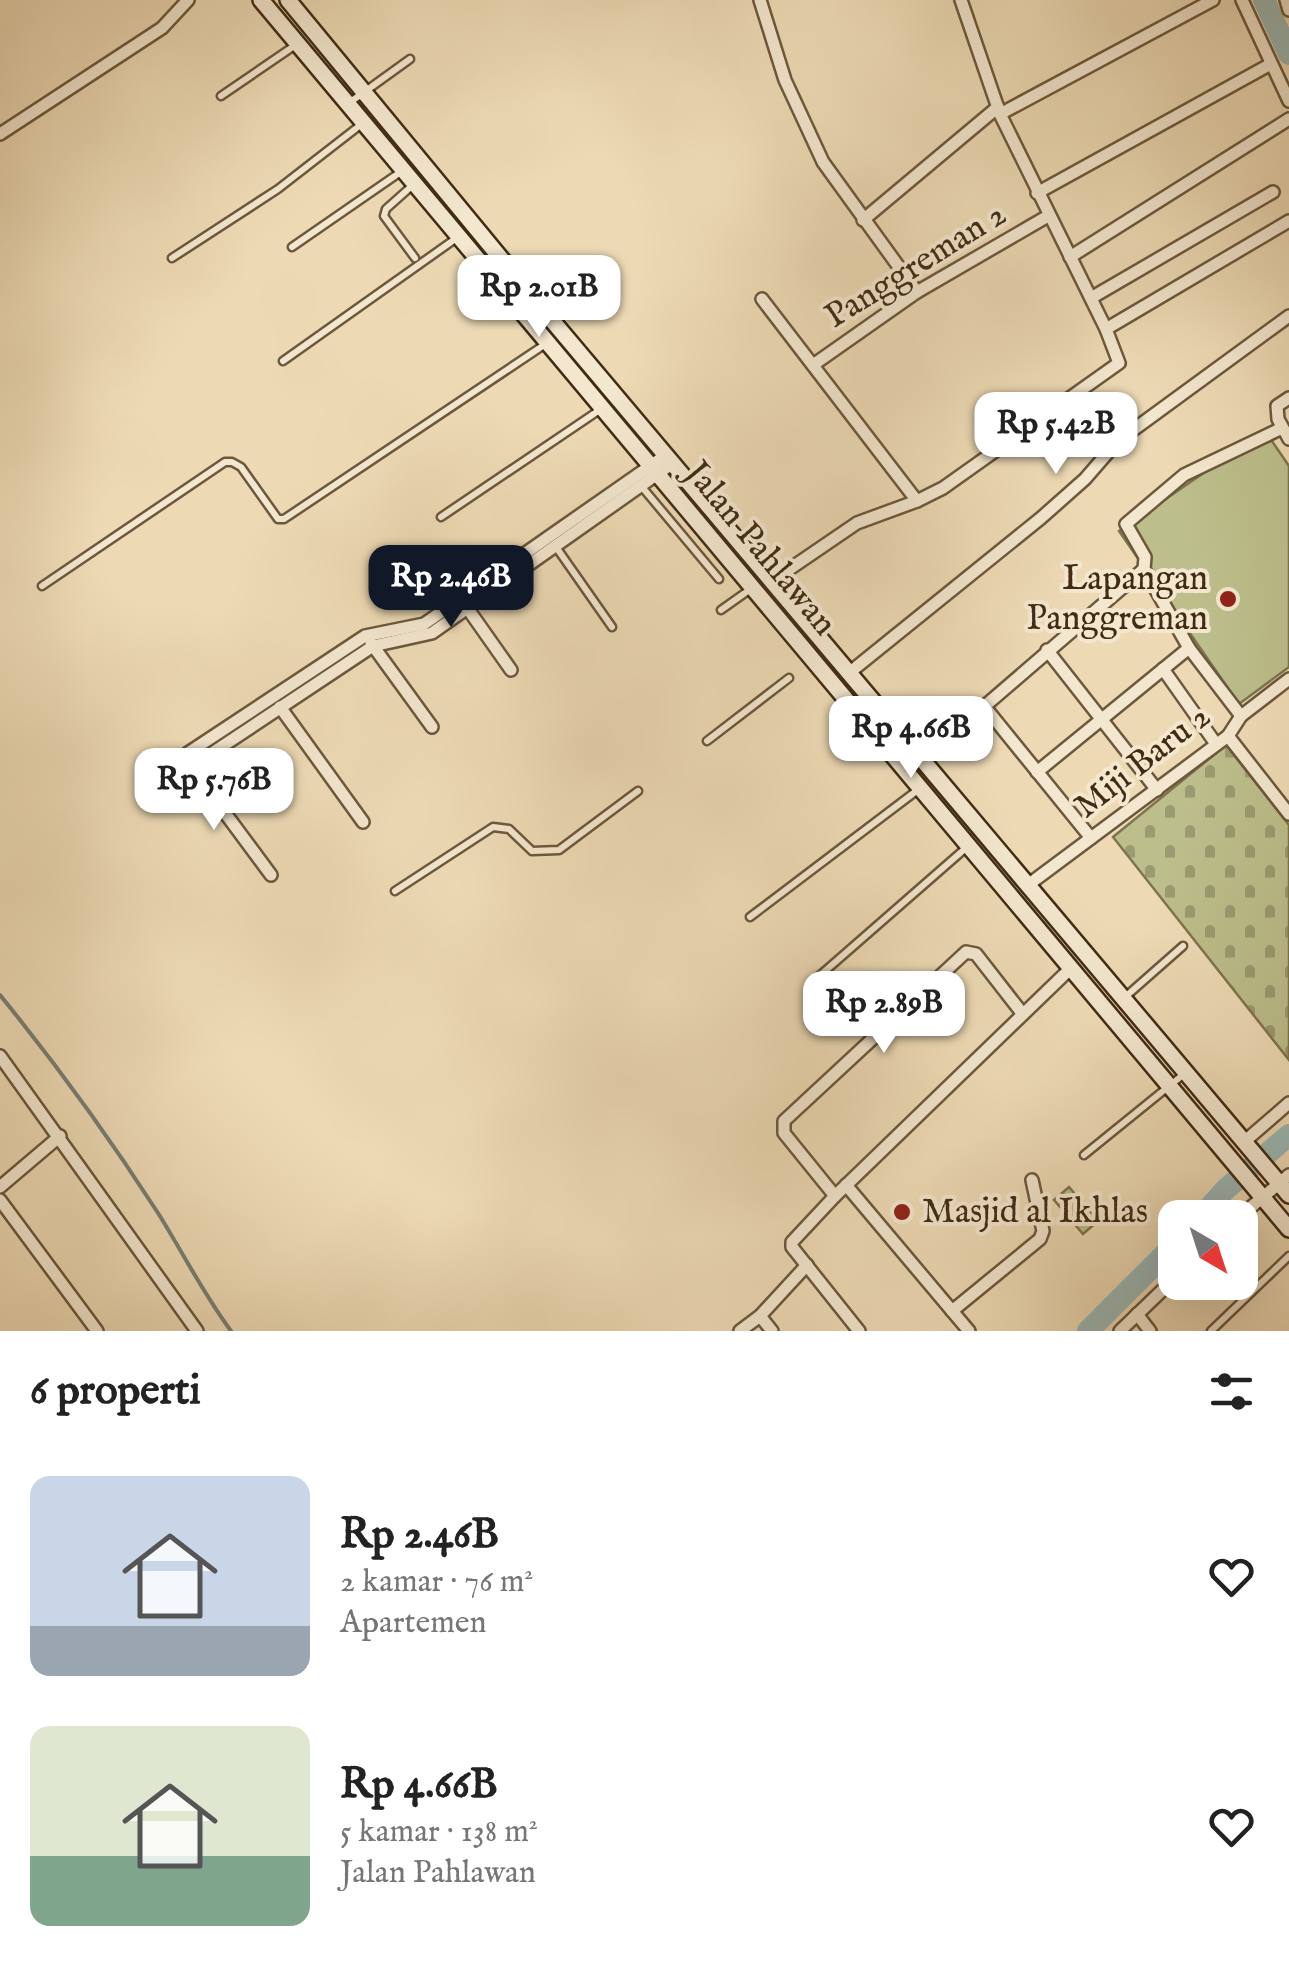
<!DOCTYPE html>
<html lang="id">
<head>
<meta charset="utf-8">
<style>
	:root { --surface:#fff; --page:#f2f2f2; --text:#222; --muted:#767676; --accent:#111827 }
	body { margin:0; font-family:"IM FELL English",serif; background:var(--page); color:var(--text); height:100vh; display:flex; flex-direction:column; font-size:38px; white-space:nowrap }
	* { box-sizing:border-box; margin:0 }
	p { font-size:32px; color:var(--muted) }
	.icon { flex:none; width:55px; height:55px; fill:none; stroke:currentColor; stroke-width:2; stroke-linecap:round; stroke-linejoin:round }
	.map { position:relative; height:1331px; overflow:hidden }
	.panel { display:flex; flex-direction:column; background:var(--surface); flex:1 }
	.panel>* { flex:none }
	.needle { width:65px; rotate:141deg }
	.controls { position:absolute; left:1158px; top:1200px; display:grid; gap:20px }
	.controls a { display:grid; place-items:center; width:100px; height:100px; border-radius:20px; background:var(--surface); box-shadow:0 10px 40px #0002; font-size:50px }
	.price { position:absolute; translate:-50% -85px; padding:0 22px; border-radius:20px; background:#fff; color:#222; font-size:32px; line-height:65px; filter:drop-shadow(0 2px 5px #0008) }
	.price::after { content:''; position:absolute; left:50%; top:60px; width:30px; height:22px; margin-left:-15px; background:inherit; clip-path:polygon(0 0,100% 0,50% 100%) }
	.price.on { background:var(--accent); color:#fff }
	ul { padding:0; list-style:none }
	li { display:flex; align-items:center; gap:30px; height:250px; padding:0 30px }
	li span { display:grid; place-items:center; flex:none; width:280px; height:200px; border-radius:20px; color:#555 }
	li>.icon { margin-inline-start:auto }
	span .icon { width:120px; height:120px; fill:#fffc; stroke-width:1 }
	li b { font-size:42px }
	h2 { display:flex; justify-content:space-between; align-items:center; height:120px; padding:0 30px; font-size:42px }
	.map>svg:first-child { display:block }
	.green { fill:#bcbe8b; stroke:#7e754f; stroke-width:2.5 }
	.cemetery { fill:url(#cemetery-stones); stroke:#7e754f; stroke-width:2.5 }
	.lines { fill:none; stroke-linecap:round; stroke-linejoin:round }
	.stream { stroke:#788075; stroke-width:4 }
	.river { stroke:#9cb8b7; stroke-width:22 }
	.lane-casing { stroke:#6c583c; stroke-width:11 }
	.street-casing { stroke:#6c583c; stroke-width:16 }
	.secondary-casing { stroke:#412c13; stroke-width:20 }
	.lane { stroke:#f3e7cf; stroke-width:6 }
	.street { stroke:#f3e7cf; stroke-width:11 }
	.secondary { stroke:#f3e7cf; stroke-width:15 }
	.poi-dot { fill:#8f2418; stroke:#f3e7cf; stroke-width:4 }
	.labels { text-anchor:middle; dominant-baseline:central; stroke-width:8; stroke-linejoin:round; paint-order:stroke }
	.street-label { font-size:35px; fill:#412c13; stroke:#f3e7cf }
	.poi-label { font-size:35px; fill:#412c13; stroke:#f3e7cf; text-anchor:end }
</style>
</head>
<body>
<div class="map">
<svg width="1289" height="1331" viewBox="0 0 1289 1331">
	<defs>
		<pattern id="cemetery-stones" width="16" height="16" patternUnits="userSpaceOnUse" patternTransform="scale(2.5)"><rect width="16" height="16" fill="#bcbe8b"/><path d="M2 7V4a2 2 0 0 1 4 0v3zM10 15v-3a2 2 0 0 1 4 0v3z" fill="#9a9b70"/></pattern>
	</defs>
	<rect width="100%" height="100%" fill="#eddab5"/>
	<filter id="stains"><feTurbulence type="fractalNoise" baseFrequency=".002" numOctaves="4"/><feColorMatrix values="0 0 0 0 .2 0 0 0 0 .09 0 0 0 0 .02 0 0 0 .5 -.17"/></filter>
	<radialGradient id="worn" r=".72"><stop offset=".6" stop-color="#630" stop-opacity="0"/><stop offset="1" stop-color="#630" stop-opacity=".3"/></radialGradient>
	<g class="green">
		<path d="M1265 431 1289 466V667L1239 704 1119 531Z"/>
		<path d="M1069 1187 1098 1221 1083 1234 1054 1200Z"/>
	</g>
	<path class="cemetery" d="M1226 745 1289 825V1060L1113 837Z"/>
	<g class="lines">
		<path class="stream" d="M0 995C57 1065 109 1137 158 1213 183 1253 203 1293 231 1331"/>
		<g class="river">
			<path d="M1264 0 1289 54"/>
			<path d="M1200 1218 1226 1189 1289 1135"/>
			<path d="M1088 1331 1175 1244"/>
		</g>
		<defs>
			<g id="lane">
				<path d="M221 96 297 44"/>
				<path d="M349 103 410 59"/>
				<path d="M414 184 386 209 384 216 415 258"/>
				<path d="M292 247 402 171"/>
				<path d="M172 258 278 189 363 123"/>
				<path d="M283 361 458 237"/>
				<path d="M642 487 719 579"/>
				<path d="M441 517 601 409"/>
				<path d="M556 547 612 627"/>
				<path d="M42 586 225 462H232L241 467 278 519H284L547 343"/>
				<path d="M721 610 752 588"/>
				<path d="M707 741 789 678"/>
				<path d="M395 891 493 827 509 829 532 851 559 850 638 791"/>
				<path d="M750 917 919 789"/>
				<path d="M817 978 967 847"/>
				<path d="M1124 998 1183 946"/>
				<path d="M1084 1155 1184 1074"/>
				<path d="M1211 1331 1289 1256"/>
			</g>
			<g id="street">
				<path d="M760 0 785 80 823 162 917 292"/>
				<path d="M1242 0 1289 101"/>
				<path d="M1286 0 1289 10"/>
				<path d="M1000 114 1213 0"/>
				<path d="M0 134 162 28 188 0"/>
				<path d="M1037 193 1269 65"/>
				<path d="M863 220 998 107"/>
				<path d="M1070 257 1289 119"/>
				<path d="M1091 298 1273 192"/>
				<path d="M762 299 917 501"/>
				<path d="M1106 329 1289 221"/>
				<path d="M813 365 917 292 1048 216"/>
				<path d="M1289 398 1277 406 1278 419 1289 439"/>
				<path d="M772 581 857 523 917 501 943 488 1119 363 1106 329 1000 114 961 0"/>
				<path d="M468 609 511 670"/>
				<path d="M371 643 432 727"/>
				<path d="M1047 650 1157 790"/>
				<path d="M1163 669 1216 744"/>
				<path d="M849 673 1041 518 1085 479 1118 441 1289 316"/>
				<path d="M984 706 1091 838"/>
				<path d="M280 707 363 822"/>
				<path d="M1241 716 1189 648 1144 569 1145 557 1126 524 1184 475 1282 428"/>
				<path d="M1228 736 1289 814"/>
				<path d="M922 760 1144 569"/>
				<path d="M191 767 373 646 432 633 673 463"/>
				<path d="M1037 772 1189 648"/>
				<path d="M271 875 191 767 185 757 188 753 365 636 424 624 666 455"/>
				<path d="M1028 885 1228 736 1241 716 1289 679"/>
				<path d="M0 1056 197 1331"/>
				<path d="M1244 1142 1289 1103"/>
				<path d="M846 1185 969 1331"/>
				<path d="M0 1187 60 1136"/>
				<path d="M835 1196 784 1133V1121L966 952 976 954 1022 1013"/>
				<path d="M0 1200 97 1331"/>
				<path d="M1238 1218 1289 1175"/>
				<path d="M952 1311 1040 1239 1043 1231 1032 1180"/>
				<path d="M1137 1314 1150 1331"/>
				<path d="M760 1316 772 1331"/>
				<path d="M740 1331 760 1316 807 1265"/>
				<path d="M859 1331 792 1247V1242L835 1196 1071 968"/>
				<path d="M1120 1331 1175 1278"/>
			</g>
			<g id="secondary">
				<path d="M261 0 1289 1229"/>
				<path d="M288 0 550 318 1289 1195"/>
			</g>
		</defs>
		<use href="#lane" class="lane-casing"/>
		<use href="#street" class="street-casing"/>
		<use href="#secondary" class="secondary-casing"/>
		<use href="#lane" class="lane"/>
		<use href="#street" class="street"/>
		<use href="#secondary" class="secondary"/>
	</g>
	<g class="poi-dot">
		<circle cx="1228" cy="599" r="10"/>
		<circle cx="902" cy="1212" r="10"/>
	</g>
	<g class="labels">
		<g class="street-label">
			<text transform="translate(916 266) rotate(-32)">Panggreman 2</text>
			<text transform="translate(760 549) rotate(50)">Jalan Pahlawan</text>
			<text transform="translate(1143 762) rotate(-38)">Miji Baru 2</text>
		</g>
		<g class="poi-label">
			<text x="1208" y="579">Lapangan<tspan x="1208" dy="40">Panggreman</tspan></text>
			<text x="922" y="1212" text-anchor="start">Masjid al Ikhlas</text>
		</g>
	</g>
	<rect width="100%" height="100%" filter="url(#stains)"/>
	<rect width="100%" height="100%" fill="url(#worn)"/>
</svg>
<div class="controls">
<a><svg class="needle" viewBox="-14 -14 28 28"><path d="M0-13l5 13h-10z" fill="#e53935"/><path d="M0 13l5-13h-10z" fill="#767676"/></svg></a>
</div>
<b class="price" style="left:539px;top:340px">Rp 2.01B</b>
<b class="price" style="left:1056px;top:477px">Rp 5.42B</b>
<b class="price on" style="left:451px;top:630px">Rp 2.46B</b>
<b class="price" style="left:911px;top:781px">Rp 4.66B</b>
<b class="price" style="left:214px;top:833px">Rp 5.76B</b>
<b class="price" style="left:884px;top:1056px">Rp 2.89B</b>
</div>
<section class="panel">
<h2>6 properti<svg class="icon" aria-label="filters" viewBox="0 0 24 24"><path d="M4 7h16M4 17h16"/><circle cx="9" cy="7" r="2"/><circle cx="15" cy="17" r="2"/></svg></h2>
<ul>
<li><span style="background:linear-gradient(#c9d6e8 75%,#9aa5b1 0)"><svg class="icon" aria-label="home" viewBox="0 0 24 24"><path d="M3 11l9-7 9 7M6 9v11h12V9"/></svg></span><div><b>Rp 2.46B</b><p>2 kamar · 76 m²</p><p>Apartemen</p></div><svg class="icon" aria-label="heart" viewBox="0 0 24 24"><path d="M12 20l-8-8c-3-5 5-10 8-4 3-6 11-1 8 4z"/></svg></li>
<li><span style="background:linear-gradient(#dfe7d0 65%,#7fa58c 0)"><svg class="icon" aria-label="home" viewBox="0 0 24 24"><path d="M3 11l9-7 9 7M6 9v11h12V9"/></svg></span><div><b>Rp 4.66B</b><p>5 kamar · 138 m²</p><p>Jalan Pahlawan</p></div><svg class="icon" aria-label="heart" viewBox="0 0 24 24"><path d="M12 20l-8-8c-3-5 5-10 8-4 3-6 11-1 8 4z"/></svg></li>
</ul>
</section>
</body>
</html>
